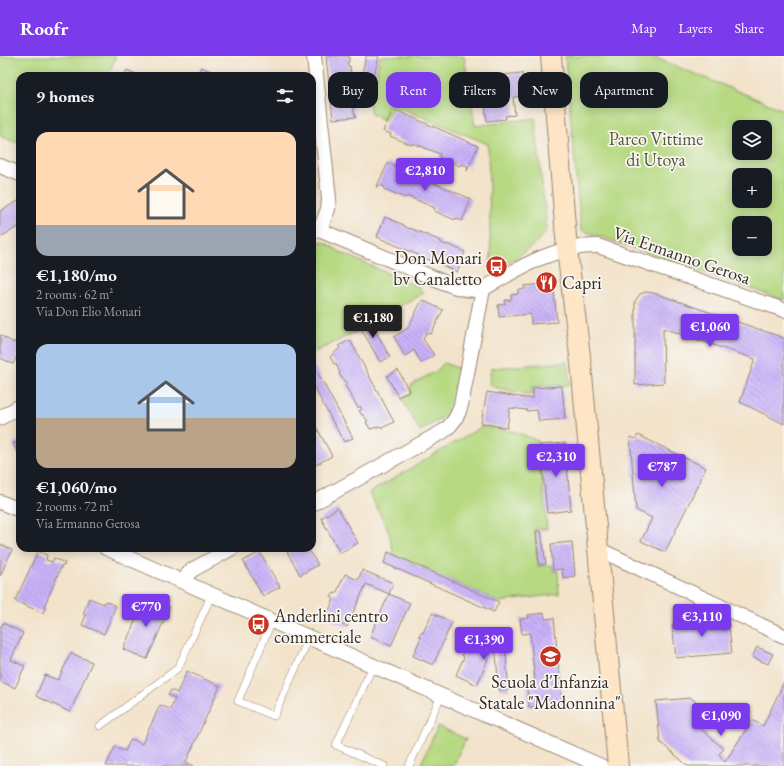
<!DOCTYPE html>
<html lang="en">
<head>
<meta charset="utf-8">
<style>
	:root { --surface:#171b24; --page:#242831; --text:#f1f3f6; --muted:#9ea1a6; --accent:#7c3aed }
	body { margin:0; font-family:"EB Garamond",serif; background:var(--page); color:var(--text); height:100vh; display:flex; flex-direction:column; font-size:15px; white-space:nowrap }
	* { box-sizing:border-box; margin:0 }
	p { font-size:13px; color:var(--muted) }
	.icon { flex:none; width:22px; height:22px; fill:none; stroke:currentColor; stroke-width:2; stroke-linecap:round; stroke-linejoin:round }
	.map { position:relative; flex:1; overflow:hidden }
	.side { position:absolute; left:16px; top:16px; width:300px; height:480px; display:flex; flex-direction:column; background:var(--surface); border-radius:12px; box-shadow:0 2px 10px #0003 }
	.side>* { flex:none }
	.top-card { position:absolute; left:328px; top:16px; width:380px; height:36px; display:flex; gap:8px }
	.controls { position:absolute; left:732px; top:64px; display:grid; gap:8px }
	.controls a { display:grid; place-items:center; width:40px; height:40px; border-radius:8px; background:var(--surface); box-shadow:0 2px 10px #0003; font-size:20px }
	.price { position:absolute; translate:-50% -34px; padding:0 9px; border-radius:4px; background:var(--accent); color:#fff; font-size:13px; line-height:26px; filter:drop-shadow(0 1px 2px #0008) }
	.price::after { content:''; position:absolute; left:50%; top:24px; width:12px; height:9px; margin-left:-6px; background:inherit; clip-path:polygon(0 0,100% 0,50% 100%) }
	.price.active { background:#222; color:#fff }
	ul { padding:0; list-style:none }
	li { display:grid; align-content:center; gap:8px; height:212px; padding:0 20px }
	li span { display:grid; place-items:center; height:124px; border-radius:12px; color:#555 }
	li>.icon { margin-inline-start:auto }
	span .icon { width:72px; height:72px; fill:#fffc; stroke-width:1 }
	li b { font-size:17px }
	h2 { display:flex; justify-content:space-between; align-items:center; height:48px; padding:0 20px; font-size:17px }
	.tag { padding:0 14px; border-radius:12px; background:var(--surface); box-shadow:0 2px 10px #0003; font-size:14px; line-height:36px }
	.tag.active { background:var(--accent); color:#fff }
	header { display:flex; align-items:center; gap:24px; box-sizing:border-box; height:56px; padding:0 20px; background:var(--accent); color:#fff }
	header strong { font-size:19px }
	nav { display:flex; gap:22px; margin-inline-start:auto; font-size:14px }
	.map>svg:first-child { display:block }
	.park { fill:#b6d981; stroke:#788250; fill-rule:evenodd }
	.building { fill:url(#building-back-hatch) }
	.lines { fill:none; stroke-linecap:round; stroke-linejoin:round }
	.service-casing { stroke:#978674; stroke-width:8 }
	.minor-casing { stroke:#978674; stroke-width:16 }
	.secondary-casing { stroke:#978674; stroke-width:22 }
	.service { stroke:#fff; stroke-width:7 }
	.minor { stroke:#fff; stroke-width:14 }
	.secondary { stroke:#fde5c5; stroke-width:20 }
	.labels { text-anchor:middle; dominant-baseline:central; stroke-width:3.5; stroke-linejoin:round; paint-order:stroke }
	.park-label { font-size:18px; fill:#5a5637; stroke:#f6f6f2 }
	.street-label { font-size:18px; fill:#3b2a1e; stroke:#f6f6f2 }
	.poi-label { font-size:18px; fill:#3b2a1e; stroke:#f6f6f2; text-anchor:start }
</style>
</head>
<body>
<header>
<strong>Roofr</strong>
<nav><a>Map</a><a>Layers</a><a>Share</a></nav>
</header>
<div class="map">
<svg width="784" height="710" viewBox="0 0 784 710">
	<defs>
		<pattern id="building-back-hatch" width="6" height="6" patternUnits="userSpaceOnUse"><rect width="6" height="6" fill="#c9b2f9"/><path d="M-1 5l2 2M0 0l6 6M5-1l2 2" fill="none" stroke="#a491c9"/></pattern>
	</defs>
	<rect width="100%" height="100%" fill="#f6f6f2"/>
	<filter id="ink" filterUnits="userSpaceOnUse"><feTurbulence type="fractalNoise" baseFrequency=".025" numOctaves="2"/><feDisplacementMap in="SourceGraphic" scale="8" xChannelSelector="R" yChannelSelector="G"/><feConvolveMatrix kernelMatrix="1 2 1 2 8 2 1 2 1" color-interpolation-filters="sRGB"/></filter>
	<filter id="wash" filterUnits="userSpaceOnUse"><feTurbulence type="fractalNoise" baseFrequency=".012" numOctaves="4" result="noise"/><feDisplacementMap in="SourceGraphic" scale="16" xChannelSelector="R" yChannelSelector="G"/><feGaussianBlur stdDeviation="0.9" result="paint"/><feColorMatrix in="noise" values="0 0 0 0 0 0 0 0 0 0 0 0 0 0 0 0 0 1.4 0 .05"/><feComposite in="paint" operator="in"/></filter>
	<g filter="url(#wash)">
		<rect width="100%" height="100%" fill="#f3e3cb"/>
		<g class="park">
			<path d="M0 0H116L108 20H20V88L0 80Z"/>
			<path d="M380 0H464L475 70 535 62 547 174C532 194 512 204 491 216L488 88 393 49 385 64 371 58 364 25 375 26Z"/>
			<path d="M565 0H651L784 54V244L581 174ZM739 71H765V97H739ZM739 119H765V145H739ZM739 167H765V193H739Z"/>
			<path d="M313 185 324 186 342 197 419 231 424 237 372 264 368 257 354 264 360 274 315 296 312 290V186Z"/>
			<path d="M567 306 570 329 532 331V338H526L489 330 491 312Z"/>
			<path d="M444 307 465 315 460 345 449 358 420 375 402 343 411 338V329L436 315Z"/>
			<path d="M483 370 516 376 538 385 547 473H535L538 510 553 509V515H558L559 538 499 546 394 499 388 473 369 437Z"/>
			<path d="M438 670 466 683 453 710H420Z"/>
		</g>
		<g id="blocks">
			<g class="building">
				<path d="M326 0H349V6L347 7 348 10H350L352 28 350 29 351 32 352 33 355 52 353 53 356 61 333 63Z"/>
				<path d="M366 0H379L373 24 361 22Z"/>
				<path d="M201 11 223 20H197Z"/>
				<path d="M127 14 140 20H124Z"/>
				<path d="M522 17 525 40 513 41 515 59 505 60 506 63 487 65 484 44 473 45 471 22 489 20 490 29 503 27 502 19Z"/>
				<path d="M393 53 478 90 467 115 468 110 461 108 460 110 439 101 440 98 413 87 412 89 390 80 391 78 383 75Z"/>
				<path d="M388 107 471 143 462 165 456 162 455 164 434 155 435 152 407 140 406 142 384 133 385 131 379 129 376 132Z"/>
				<path d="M20 144V170L0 181V155Z"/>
				<path d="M385 161 404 169V170L410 173V172L441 185V187L447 189V188L465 196 457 216 377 181Z"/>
				<path d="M553 227 557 266 531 268V258L499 261 498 249 505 248V244H511V239L518 238V234L525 233 524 230Z"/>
				<path d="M646 236 654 237 784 282V368L740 346 755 303 663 272 664 327 635 329V245L640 238Z"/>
				<path d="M422 244 443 254 431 278 426 277 423 283 434 299 421 307 414 294 405 300 394 281 408 272Z"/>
				<path d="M367 259 390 301 380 306 357 265Z"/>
				<path d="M0 279 14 287 15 285 20 288V293L13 308 0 302Z"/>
				<path d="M350 284 394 366 382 372 381 370 370 373 366 366 368 365 363 359H362L359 355 362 353 360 350 358 352 345 329 348 328 346 326H345L339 318 340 317 336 307 334 308 330 301 340 292 338 290Z"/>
				<path d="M312 306 353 382 344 386 312 328Z"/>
				<path d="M398 314 409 335 398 341 387 320Z"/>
				<path d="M562 330 565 363 539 365 537 354 527 355V354L510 352 507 372 481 367 487 336 526 342H533V332Z"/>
				<path d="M312 363 332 400 312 411Z"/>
				<path d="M638 379 706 412 665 496 641 485 652 462 636 454 630 381 635 383Z"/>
				<path d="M20 384V401L13 388Z"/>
				<path d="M565 387 571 454 547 457 540 389Z"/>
				<path d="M338 452 358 487 340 497 321 462Z"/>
				<path d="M536 475H541L546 508 539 509Z"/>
				<path d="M572 486 575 520 563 522 562 513 553 514 551 488Z"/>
				<path d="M0 488 12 494 0 520Z"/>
				<path d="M285 492H308L318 509 300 519Z"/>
				<path d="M38 495 47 499 46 504 52 506 54 502 65 507 64 510 62 509 44 551 45 552 43 557 15 545Z"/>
				<path d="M260 496 280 531 263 540 243 505Z"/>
				<path d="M388 496 499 546 494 556 384 507Z"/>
				<path d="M362 514 393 527 389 538 366 528 347 571 326 561 334 543 331 541 334 537 336 538 345 518 358 524Z"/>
				<path d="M389 538 410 547 391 590 370 581 378 562 376 561 378 557 380 558Z"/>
				<path d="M146 541 170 551 147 603 123 593Z"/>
				<path d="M89 542 104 548 105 545 116 550 104 578 82 569 86 559 83 558Z"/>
				<path d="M432 557 452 566 433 609 413 600 421 581 419 580 421 576 423 577Z"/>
				<path d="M544 557 545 563 554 562 562 646H552L553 650 529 651 526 626 535 625 530 577 522 578 520 563 529 562 528 559Z"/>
				<path d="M728 562 732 597 676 602 672 568Z"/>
				<path d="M3 567 23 577 11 604 25 610 15 632 0 625V573Z"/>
				<path d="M475 576 505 590 509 634H499L495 587 477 629 456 619 464 601 462 599 464 595 467 596Z"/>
				<path d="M757 591 773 598 768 608 752 601Z"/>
				<path d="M71 597 92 606 70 656 36 640 45 619 58 624Z"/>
				<path d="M187 615 220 630 186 706 194 710H106L115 691 125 695 131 683 142 688 160 649 170 653 175 642 168 639 171 634 177 637Z"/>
				<path d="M784 626V710H688L660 686 656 645 691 642 695 645 697 668 700 667 701 673 724 693 719 698 725 706 752 664 763 670Z"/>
			</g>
		</g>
	</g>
	<g filter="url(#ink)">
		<use href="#blocks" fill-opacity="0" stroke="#978674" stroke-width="1"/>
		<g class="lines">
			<defs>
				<g id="service">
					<path d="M272 565 238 645 274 660 309 582"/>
					<path d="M373 610 336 689 384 710"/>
					<path d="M100 670 178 612 212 538"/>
					<path d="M409 710 441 640"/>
				</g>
				<g id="minor">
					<path d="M314 0 329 143 328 153 320 174"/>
					<path d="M0 110 20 118"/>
					<path d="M312 171 448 228C460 233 470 235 483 233 519 212 555 189 598 190L784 254"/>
					<path d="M0 362 20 350"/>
					<path d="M0 446 20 454"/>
					<path d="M312 448 444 375C453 368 458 361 461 349L483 233"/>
					<path d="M106 492 601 710"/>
					<path d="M598 493 784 580"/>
					<path d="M184 526 188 518 192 514 232 492"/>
				</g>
				<path id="secondary" d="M551 0 567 193 581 308 618 710"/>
			</defs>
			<use href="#service" class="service-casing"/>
			<use href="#minor" class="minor-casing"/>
			<use href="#secondary" class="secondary-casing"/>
			<use href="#service" class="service"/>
			<use href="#minor" class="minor"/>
			<use href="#secondary" class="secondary"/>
		</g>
	</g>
	<defs>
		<symbol id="bus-disc" viewBox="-11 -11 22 22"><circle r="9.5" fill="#c8321e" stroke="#f6f6f2"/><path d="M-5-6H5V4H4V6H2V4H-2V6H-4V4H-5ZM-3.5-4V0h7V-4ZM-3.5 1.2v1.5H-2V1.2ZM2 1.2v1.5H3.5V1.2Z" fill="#fff"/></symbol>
		<symbol id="restaurant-disc" viewBox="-11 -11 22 22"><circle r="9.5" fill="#c8321e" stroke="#f6f6f2"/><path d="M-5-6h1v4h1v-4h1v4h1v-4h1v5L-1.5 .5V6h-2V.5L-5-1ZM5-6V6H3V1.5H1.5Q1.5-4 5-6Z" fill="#fff"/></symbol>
		<symbol id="school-disc" viewBox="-11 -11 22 22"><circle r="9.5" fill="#c8321e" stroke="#f6f6f2"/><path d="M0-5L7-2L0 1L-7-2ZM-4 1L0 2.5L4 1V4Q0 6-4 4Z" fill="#fff"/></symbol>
	</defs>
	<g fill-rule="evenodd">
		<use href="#bus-disc" x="484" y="198" width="25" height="25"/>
		<use href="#restaurant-disc" x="534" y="214" width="25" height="25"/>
		<use href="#bus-disc" x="246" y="556" width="25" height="25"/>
		<use href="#school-disc" x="538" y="588" width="25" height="25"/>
	</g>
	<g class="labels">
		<g class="park-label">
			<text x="656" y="82">Parco Vittime<tspan x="656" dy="21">di Utoya</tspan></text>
		</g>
		<g class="street-label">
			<text transform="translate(682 199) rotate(19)">Via Ermanno Gerosa</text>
		</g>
		<g class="poi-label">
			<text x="482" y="201" text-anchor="end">Don Monari<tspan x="482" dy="21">bv Canaletto</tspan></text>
			<text x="562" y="226">Capri</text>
			<text x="274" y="559">Anderlini centro<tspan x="274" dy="21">commerciale</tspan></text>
			<text x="550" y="625" text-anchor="middle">Scuola d'Infanzia<tspan x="550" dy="21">Statale "Madonnina"</tspan></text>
		</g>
	</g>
</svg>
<div class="controls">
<a><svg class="icon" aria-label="layers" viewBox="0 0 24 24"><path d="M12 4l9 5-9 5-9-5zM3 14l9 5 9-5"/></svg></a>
<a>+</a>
<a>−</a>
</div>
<b class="price" style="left:425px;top:136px">€2,810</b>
<b class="price active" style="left:373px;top:283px">€1,180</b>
<b class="price" style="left:710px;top:292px">€1,060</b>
<b class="price" style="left:556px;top:422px">€2,310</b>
<b class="price" style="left:662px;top:432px">€787</b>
<b class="price" style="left:146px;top:572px">€770</b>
<b class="price" style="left:702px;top:582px">€3,110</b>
<b class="price" style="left:484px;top:605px">€1,390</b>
<b class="price" style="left:721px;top:681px">€1,090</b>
<div class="top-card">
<a class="tag">Buy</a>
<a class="tag active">Rent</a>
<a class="tag">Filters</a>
<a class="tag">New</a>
<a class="tag">Apartment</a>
</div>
<section class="side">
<h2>9 homes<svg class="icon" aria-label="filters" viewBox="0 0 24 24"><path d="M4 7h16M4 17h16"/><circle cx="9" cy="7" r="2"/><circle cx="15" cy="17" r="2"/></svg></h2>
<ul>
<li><span style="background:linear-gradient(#ffd9b3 75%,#9aa5b1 0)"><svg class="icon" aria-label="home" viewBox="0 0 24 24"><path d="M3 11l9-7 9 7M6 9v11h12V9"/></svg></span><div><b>€1,180/mo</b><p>2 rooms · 62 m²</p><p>Via Don Elio Monari</p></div></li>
<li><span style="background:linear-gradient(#a9c7e8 60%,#b9a48a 0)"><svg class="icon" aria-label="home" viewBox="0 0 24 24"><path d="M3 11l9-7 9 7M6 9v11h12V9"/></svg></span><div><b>€1,060/mo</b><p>2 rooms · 72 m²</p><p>Via Ermanno Gerosa</p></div></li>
</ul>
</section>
</div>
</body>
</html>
